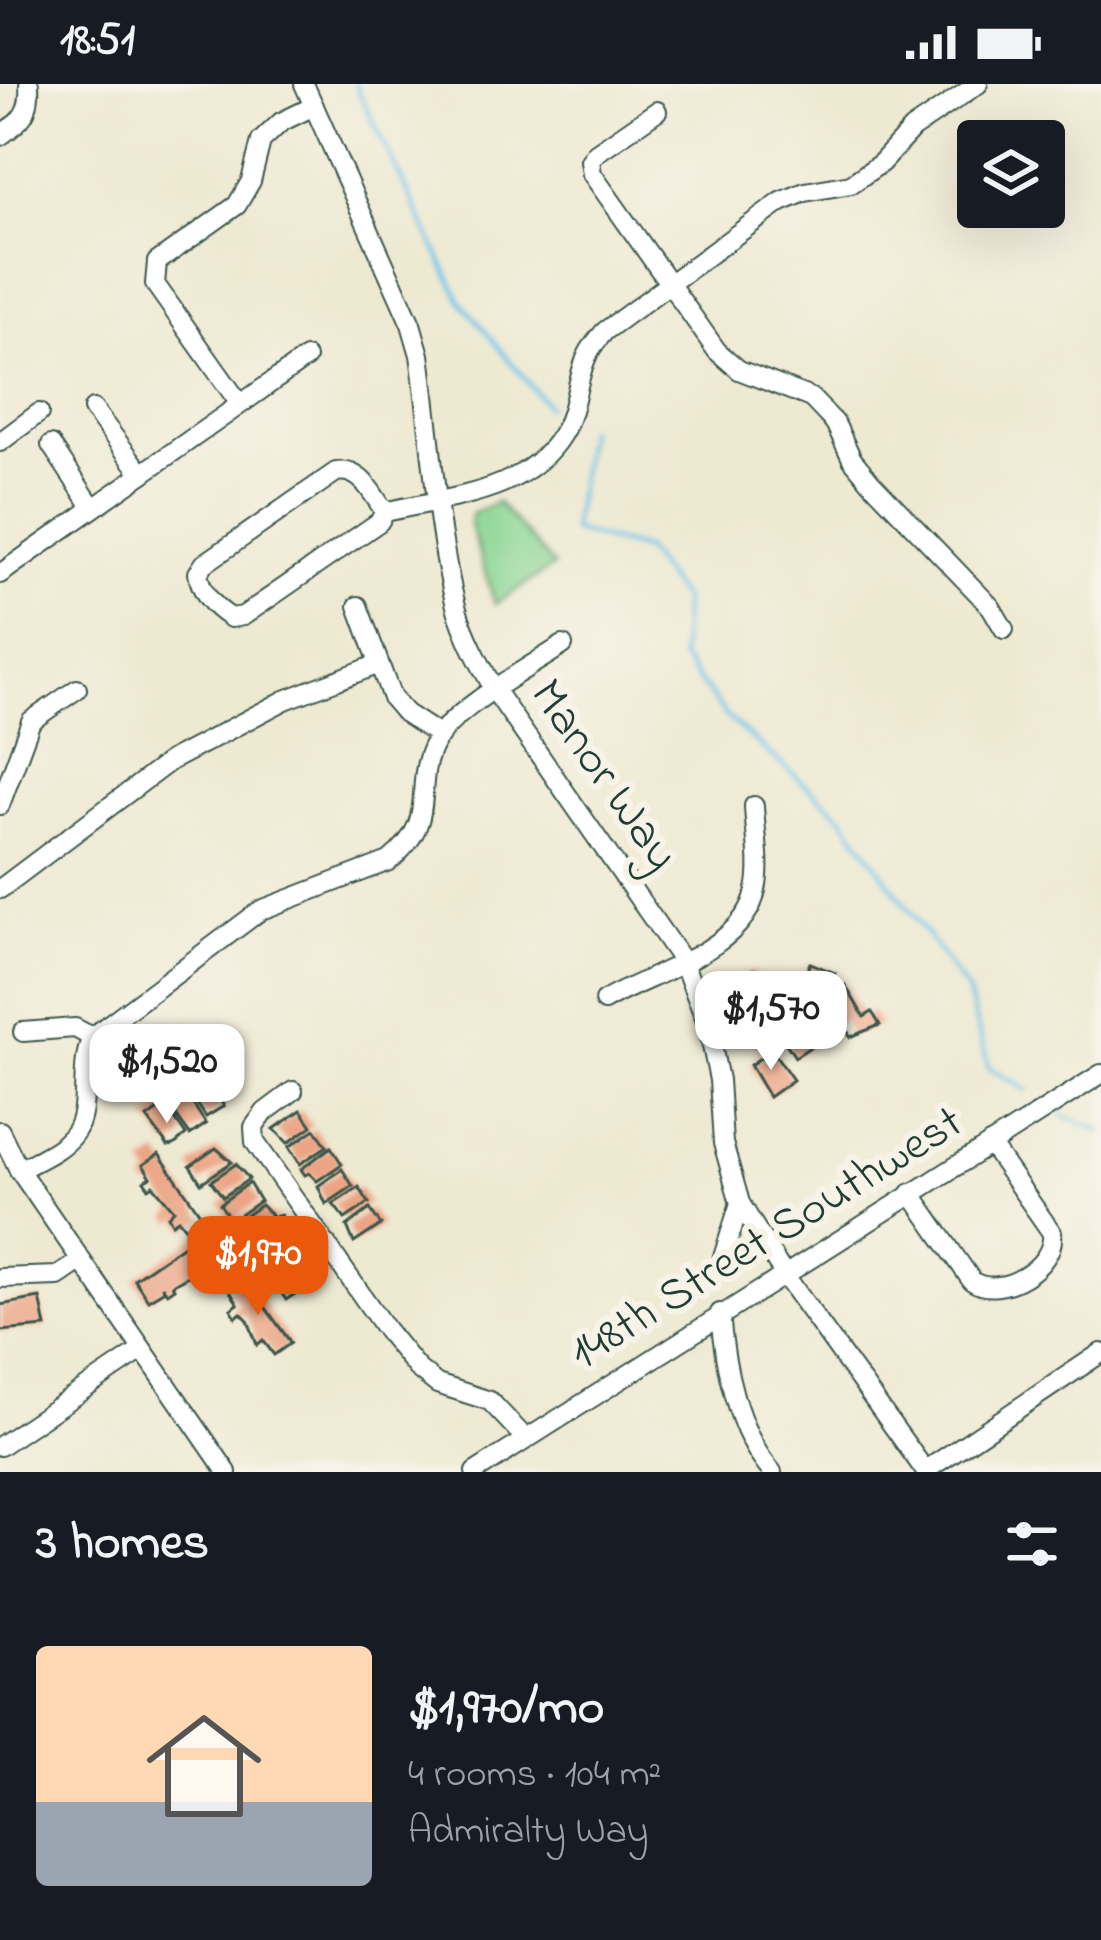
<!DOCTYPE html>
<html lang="en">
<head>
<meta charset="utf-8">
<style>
	:root { --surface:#171b24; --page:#20242c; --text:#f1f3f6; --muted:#9ea1a6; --line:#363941; --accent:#ea580c }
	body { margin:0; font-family:"Indie Flower",sans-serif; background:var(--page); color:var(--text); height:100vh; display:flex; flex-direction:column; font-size:45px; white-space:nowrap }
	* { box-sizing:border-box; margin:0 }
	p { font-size:39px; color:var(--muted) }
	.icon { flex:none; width:66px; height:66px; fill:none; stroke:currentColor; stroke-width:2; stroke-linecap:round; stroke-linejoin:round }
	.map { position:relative; height:1388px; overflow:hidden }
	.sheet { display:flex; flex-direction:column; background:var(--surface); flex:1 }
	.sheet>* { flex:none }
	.buttons { position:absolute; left:957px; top:36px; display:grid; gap:24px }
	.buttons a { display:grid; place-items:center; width:108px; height:108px; border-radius:12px; background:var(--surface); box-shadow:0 12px 48px #0002; font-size:60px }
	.price { position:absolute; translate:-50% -102px; padding:0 27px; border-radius:24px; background:#fff; color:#222; font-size:39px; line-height:78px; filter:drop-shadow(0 3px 6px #0008) }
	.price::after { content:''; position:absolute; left:50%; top:72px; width:36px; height:27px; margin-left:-18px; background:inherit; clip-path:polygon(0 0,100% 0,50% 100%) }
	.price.on { background:var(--accent); color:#fff }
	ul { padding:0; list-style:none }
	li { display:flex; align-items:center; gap:36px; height:300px; padding:0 36px }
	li+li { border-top:3px solid var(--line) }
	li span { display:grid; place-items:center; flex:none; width:336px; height:240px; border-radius:12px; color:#555 }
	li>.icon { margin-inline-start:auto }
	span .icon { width:144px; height:144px; fill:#fffc; stroke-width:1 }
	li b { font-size:51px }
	h2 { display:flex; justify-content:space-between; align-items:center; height:144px; padding:0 36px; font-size:51px }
	.status { display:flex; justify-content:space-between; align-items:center; height:84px; padding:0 60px; background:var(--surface); direction:ltr }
	.status svg { height:33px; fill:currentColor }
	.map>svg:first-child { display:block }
	.green { fill:#8ad694; stroke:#548a64; stroke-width:3 }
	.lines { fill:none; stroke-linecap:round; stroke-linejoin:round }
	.stream { stroke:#6dc4ea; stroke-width:4.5 }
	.building { fill:#eca484 }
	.minor-casing { stroke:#3e574c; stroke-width:22 }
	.minor { stroke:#fff; stroke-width:18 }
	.labels { text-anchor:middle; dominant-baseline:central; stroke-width:12; stroke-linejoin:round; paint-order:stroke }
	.street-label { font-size:48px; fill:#1f3d34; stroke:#f7f3e8 }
</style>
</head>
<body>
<div class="status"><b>18:51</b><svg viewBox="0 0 49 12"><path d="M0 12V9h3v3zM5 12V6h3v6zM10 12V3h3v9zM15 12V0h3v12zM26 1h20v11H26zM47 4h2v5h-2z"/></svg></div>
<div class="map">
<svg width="1101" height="1388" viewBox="0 0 1101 1388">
	<rect width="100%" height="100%" fill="#f7f3e8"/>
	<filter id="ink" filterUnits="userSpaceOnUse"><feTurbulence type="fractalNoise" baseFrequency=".00833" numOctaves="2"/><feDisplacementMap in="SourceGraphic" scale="24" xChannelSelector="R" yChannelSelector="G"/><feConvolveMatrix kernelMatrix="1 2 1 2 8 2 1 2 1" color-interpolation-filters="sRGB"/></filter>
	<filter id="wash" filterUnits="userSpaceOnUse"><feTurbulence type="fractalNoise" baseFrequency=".004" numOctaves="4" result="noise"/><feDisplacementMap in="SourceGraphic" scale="48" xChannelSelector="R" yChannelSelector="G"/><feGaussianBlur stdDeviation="2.7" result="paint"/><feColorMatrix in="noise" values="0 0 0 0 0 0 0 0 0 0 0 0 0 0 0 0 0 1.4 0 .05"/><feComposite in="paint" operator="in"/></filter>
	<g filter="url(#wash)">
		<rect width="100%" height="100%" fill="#eee9d1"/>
		<path class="green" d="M497 418 554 482 495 520 470 441 472 430Z"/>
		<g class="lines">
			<g class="stream">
				<path d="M355 0 461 217 547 322"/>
				<path d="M587 344 572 447 644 465 683 516 681 574 728 634 842 732 967 907 989 984 1027 1006"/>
				<path d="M1062 1031 1101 1047"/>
			</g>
		</g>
		<g id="blocks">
			<g class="building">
				<path d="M810 879 835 889 826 908 802 898Z"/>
				<path d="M753 886 766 915 743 929 726 902Z"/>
				<path d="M845 901 864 933 872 928 880 941 850 953 844 936 836 940 831 931 839 927 826 912Z"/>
				<path d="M804 941 816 959 795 973 783 955Z"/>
				<path d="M772 966 793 996 769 1013 750 981Z"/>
				<path d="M220 974 236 998 235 1008 224 1016 203 985Z"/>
				<path d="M204 993 224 1022 206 1033 187 1005Z"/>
				<path d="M189 1014 206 1040 190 1051 172 1026Z"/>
				<path d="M165 1021 186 1051 174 1061 168 1062 147 1034Z"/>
				<path d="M301 1026 312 1042 288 1059 274 1045Z"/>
				<path d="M315 1045 327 1062 300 1080 289 1063Z"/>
				<path d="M331 1063 342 1080 317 1097 309 1089 305 1091 301 1085Z"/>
				<path d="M216 1064 232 1078 201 1099 190 1082Z"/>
				<path d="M159 1070 204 1135 187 1146 178 1135 172 1139 168 1132 174 1126 153 1101 149 1104 144 1097 151 1093 143 1081Z"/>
				<path d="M236 1080 249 1095 223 1113 211 1097Z"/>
				<path d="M342 1085 353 1102 326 1120 318 1102Z"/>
				<path d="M249 1099 260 1117 231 1137 220 1120Z"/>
				<path d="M359 1103 369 1119 345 1135 333 1120Z"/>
				<path d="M261 1121 273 1133 282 1131 244 1156 234 1140Z"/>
				<path d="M370 1125 381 1141 354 1159 347 1142Z"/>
				<path d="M279 1138 290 1156 265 1173 253 1157Z"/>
				<path d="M204 1147 218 1168 205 1176 208 1180 172 1201 174 1204 167 1209 162 1202 163 1207 148 1216 134 1195Z"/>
				<path d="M287 1162H292L303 1175 273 1196 262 1179Z"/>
				<path d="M305 1178 314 1189 309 1193 313 1198 286 1216 275 1199Z"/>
				<path d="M245 1195 291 1259 274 1271 263 1256 257 1261 248 1236 241 1229 236 1233 231 1225 238 1220 229 1206Z"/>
				<path d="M40 1214 46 1243 0 1247V1221Z"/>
			</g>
		</g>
	</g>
	<g filter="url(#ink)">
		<use href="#blocks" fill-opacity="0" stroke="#3e574c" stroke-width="3"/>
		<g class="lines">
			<defs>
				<g id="minor">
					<path d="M304 0 411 240 420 271C431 351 436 445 456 522 464 551 480 580 495 607L683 878 708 942 719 996 723 1059 740 1119 783 1189 926 1388"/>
					<path d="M657 27 596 69 590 77 592 90 717 267 739 286 811 314 835 339 852 375 871 398 991 523 1004 545"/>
					<path d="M0 52C22 37 31 28 29 0"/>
					<path d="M240 320 155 200 157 178 237 121 251 97 261 57 281 38 314 22"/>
					<path d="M93 325 142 390"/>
					<path d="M0 358 39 329"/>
					<path d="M51 361 93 424"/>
					<path d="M385 428C372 410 361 383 336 388L204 480 198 489C201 509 215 524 231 534L243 532 379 438 385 428C446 413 525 411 562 350 577 326 576 294 588 270 592 262 599 254 605 247L781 118 805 108 851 100 881 79 912 45 978 0"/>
					<path d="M0 490 306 274"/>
					<path d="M358 522 392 614 405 629 440 652"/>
					<path d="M0 721 31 637 77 605"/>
					<path d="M0 805 170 677 285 616 379 580"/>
					<path d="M604 917C651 889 745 866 756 806 762 780 755 749 754 722"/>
					<path d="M23 948 75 944 92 953"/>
					<path d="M293 1007 265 1028 254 1043 255 1058 386 1246 417 1284 437 1300 490 1317 525 1354"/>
					<path d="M0 1047 19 1086 227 1388"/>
					<path d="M19 1086C37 1076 63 1066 75 1048 91 1025 78 984 92 953L261 826 389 777C442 734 410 704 435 658 453 625 530 583 563 561"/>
					<path d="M911 1109 972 1197C1000 1216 1056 1183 1052 1149L990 1060"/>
					<path d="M719 1186 740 1119"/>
					<path d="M0 1194 58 1192 80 1177"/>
					<path d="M720 1229C724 1281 737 1348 772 1388"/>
					<path d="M0 1362 142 1266"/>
					<path d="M925 1387 1101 1269"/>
					<path d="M475 1388 1101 990"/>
				</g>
			</defs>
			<use href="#minor" class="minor-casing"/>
			<use href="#minor" class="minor"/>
		</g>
	</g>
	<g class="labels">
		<g class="street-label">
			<text transform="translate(603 692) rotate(55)">Manor Way</text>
			<text transform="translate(767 1155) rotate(-32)">148th Street Southwest</text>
		</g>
	</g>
</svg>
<div class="buttons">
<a><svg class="icon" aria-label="layers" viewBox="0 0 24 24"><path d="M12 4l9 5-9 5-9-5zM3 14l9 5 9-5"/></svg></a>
</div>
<b class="price" style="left:771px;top:989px">$1,570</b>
<b class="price" style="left:167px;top:1042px">$1,520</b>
<b class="price on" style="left:258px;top:1234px">$1,970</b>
</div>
<section class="sheet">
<h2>3 homes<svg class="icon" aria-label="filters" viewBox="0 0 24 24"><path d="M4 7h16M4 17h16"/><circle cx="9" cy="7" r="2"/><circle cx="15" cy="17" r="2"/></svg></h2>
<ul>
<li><span style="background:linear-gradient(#ffd9b3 65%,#9aa5b1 0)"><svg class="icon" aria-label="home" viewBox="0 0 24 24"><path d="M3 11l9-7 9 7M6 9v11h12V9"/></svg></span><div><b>$1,970/mo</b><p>4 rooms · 104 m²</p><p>Admiralty Way</p></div></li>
</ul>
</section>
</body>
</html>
